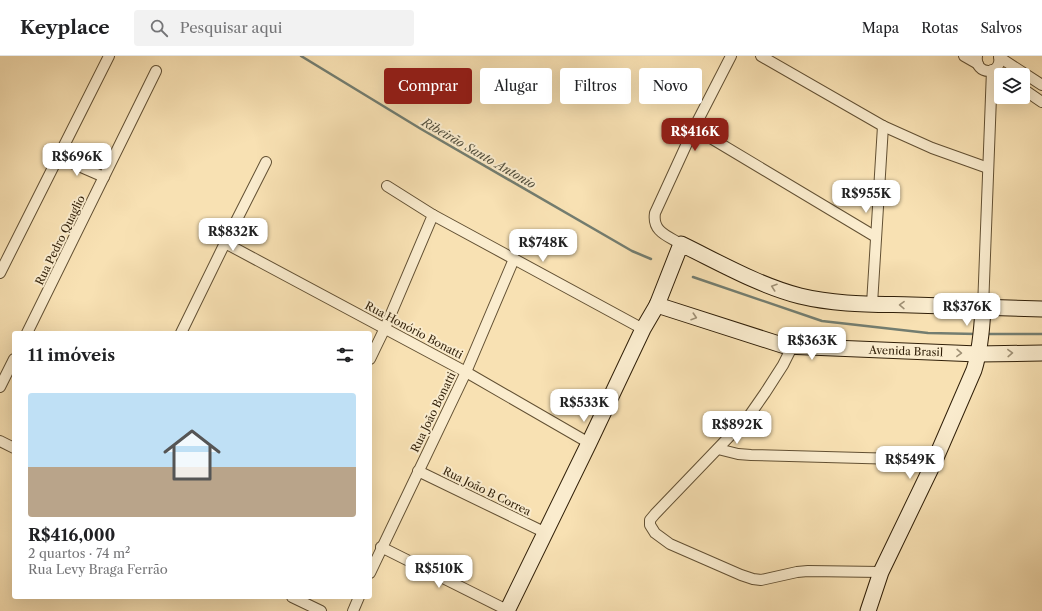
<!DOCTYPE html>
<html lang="pt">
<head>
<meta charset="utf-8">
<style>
	:root { --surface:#fff; --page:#f2f2f2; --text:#202124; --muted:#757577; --line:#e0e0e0; --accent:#8f2418 }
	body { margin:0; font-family:"Libre Caslon Text",serif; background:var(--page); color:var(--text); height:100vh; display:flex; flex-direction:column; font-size:15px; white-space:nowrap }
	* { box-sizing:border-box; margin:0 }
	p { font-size:13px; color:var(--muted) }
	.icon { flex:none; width:22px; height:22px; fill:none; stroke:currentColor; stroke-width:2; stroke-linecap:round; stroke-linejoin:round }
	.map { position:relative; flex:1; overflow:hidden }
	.details { position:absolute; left:12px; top:275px; width:360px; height:268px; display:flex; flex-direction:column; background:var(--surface); border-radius:4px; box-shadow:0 4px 16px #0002 }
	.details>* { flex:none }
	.banner { position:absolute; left:384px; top:12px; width:380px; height:36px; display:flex; gap:8px }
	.tools { position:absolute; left:994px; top:12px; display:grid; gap:8px }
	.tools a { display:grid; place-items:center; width:36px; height:36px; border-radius:4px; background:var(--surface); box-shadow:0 4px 16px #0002; font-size:20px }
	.price { position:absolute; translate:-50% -34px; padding:0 9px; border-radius:8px; background:#fff; color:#222; font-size:13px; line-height:26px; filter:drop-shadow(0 1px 2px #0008) }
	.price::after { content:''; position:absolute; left:50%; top:24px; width:12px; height:9px; margin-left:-6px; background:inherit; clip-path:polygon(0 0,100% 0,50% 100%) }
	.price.current { background:var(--accent); color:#fff }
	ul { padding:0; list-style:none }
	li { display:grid; align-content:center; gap:8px; height:212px; padding:0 16px }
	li+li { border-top:1px solid var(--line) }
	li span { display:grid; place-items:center; height:124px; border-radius:4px; color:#555 }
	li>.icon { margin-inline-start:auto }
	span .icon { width:72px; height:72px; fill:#fffc; stroke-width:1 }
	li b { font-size:17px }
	h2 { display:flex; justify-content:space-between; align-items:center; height:48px; padding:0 16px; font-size:17px }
	.chip { padding:0 14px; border-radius:4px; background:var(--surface); box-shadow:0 4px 16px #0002; font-size:14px; line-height:36px }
	.chip.current { background:var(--accent); color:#fff }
	header { display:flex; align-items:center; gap:24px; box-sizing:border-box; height:56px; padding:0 20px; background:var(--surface); border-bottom:1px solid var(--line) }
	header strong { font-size:19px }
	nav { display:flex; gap:22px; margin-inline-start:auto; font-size:14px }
	.search { width:280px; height:36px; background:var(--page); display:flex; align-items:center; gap:10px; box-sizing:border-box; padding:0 14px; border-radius:4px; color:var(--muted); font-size:15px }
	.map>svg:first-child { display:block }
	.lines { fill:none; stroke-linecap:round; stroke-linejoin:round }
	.stream { stroke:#737d70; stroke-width:2.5 }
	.street-casing { stroke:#625033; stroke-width:12 }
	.secondary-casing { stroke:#301f08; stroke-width:17 }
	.street { stroke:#faecce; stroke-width:10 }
	.secondary { stroke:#faecce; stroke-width:15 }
	.oneway { stroke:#9f9075 }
	.labels { text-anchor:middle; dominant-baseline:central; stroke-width:4; stroke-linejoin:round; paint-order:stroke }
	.street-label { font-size:11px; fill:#301f08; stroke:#faecce }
	.water-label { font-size:12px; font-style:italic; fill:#514e3c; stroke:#faecce }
</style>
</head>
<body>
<header>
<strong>Keyplace</strong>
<div class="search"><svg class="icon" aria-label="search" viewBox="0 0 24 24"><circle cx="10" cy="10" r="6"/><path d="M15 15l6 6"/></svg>Pesquisar aqui</div>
<nav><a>Mapa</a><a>Rotas</a><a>Salvos</a></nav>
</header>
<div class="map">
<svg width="1042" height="555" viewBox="0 0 1042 555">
	<rect width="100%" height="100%" fill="#f8e1b3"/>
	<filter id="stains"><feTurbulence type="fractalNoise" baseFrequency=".005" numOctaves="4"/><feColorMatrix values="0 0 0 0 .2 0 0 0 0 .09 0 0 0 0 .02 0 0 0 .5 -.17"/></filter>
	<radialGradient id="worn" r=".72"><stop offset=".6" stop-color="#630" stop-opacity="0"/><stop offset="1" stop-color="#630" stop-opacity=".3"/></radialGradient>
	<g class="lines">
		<g class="stream">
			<path d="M301 0 421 73 632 195 651 203"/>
			<path d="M693 221 822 265 928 277 977 278"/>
			<path d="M986 278H1042"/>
		</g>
		<defs>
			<g id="street">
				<path d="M761 0 883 70 932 92 988 112"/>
				<path d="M964 0 978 8"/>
				<path d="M977 0C974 20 1003 20 999 0"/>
				<path d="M999 1 1042 29"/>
				<path d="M1023 33 1042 46"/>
				<path d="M694 72 876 181"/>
				<path d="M58 101 104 121"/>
				<path d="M433 159 643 273"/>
				<path d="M225 187 466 316 589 387"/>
				<path d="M681 188C668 180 652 176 655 157L694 72 731 0"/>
				<path d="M0 217 109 0"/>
				<path d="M872 248 883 70"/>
				<path d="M983 252 992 14"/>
				<path d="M27 277 156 15"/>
				<path d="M181 277 225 187 266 106"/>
				<path d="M792 291 783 309 765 337 749 360 655 458 650 464V469L655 477 670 488 741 519 753 523 761 524 797 516 808 515 881 516"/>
				<path d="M370 303 385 272 433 159 387 130"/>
				<path d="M0 331 14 303"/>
				<path d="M0 385 14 392"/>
				<path d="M718 393 738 398 751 399 935 404"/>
				<path d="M418 415 546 477"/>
				<path d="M381 491 507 554"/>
				<path d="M370 517 466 316 514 203"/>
				<path d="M292 541 321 555"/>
				<path d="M353 555 359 541"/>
			</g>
			<g id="secondary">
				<path d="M657 249 785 290 978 298 1042 297"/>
				<path d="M507 555 589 387 643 273 657 249 681 188C720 207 758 229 800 240 837 249 875 248 912 249 955 250 999 252 1042 253"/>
				<path d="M868 555 881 516 935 404 974 314C980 295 982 272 983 252"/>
			</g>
		</defs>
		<use href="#street" class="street-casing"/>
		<use href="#secondary" class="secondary-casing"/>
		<use href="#street" class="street"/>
		<use href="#secondary" class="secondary"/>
	</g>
	<defs><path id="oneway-chevron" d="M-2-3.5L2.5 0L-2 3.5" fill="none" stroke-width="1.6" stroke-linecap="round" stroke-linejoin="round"/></defs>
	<g class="oneway">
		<use href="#oneway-chevron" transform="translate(774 231) rotate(-161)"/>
		<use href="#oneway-chevron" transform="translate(902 249) rotate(-179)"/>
		<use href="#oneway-chevron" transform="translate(694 261) rotate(18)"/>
		<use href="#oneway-chevron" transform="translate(959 297) rotate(2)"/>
		<use href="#oneway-chevron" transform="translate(1010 297) rotate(-2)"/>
	</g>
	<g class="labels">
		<g class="street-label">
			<text transform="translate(60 184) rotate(-64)">Rua Pedro Quaglio</text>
			<text transform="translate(414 274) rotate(28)">Rua Honório Bonatti</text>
			<text transform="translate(906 295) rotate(2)">Avenida Brasil</text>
			<text transform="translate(433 356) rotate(-64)">Rua João Bonatti</text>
			<text transform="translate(487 435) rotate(26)">Rua João B Correa</text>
		</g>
		<g class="water-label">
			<text transform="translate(479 97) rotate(30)">Ribeirão Santo Antonio</text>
		</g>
	</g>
	<rect width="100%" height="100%" filter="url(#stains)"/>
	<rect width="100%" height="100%" fill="url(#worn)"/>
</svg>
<div class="tools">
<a><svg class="icon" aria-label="layers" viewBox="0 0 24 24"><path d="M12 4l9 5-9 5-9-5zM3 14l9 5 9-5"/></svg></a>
</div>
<b class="price current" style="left:695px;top:96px">R$416K</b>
<b class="price" style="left:77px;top:121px">R$696K</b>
<b class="price" style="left:866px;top:158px">R$955K</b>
<b class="price" style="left:233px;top:196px">R$832K</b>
<b class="price" style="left:543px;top:207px">R$748K</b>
<b class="price" style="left:967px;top:271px">R$376K</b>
<b class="price" style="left:812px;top:305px">R$363K</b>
<b class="price" style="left:584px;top:367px">R$533K</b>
<b class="price" style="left:737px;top:389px">R$892K</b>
<b class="price" style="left:910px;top:424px">R$549K</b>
<b class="price" style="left:439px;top:533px">R$510K</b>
<div class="banner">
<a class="chip current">Comprar</a>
<a class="chip">Alugar</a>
<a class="chip">Filtros</a>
<a class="chip">Novo</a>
</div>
<section class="details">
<h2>11 imóveis<svg class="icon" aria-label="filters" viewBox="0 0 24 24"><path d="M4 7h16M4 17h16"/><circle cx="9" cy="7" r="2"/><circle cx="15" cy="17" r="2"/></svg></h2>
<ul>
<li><span style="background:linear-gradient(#bfe0f5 60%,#b9a48a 0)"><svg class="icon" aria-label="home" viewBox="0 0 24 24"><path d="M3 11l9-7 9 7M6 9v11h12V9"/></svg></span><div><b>R$416,000</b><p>2 quartos · 74 m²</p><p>Rua Levy Braga Ferrão</p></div></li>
</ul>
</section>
</div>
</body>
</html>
